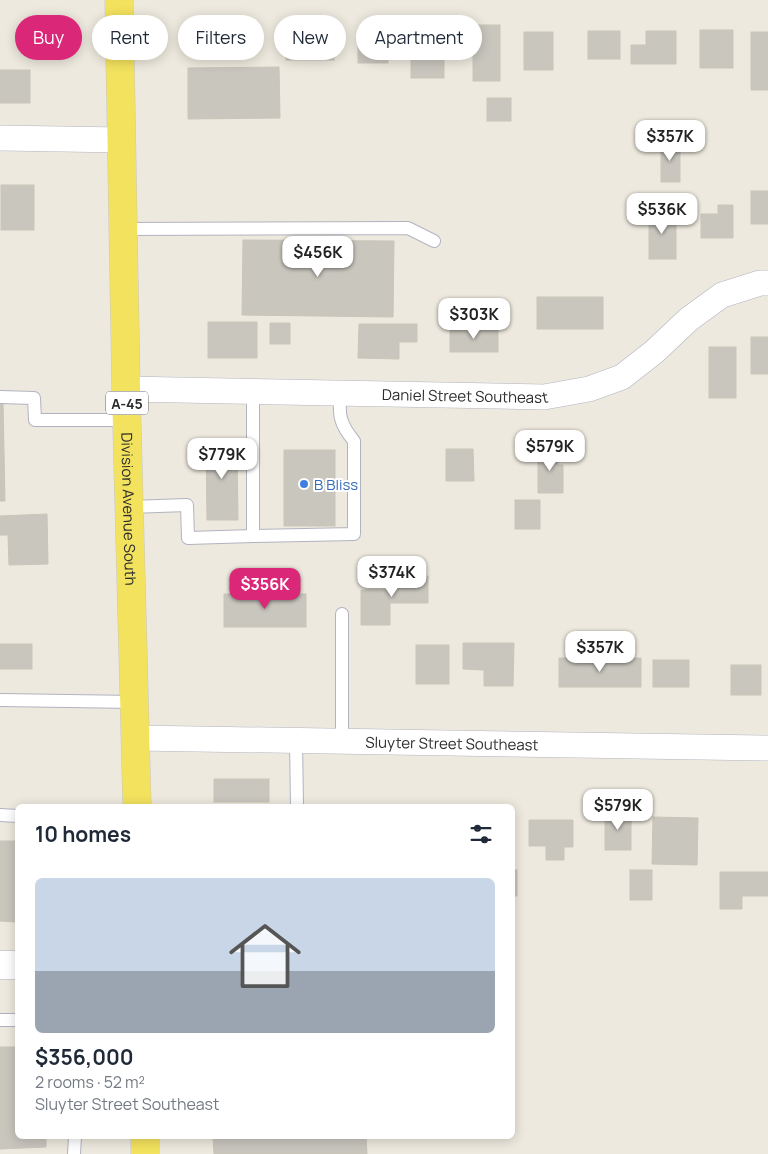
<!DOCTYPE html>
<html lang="en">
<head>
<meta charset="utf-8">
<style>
	:root { --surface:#fff; --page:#f6f6f7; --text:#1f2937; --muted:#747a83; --accent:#db2777 }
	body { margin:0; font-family:Manrope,sans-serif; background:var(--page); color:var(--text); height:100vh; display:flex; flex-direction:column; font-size:19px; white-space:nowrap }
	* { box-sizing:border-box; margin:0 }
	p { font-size:16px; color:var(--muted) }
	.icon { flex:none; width:28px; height:28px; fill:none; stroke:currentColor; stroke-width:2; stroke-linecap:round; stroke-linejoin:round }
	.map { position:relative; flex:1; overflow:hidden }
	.panel { position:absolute; left:15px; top:804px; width:500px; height:335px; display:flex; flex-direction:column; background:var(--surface); border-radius:8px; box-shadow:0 2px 12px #0003 }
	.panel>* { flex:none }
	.banner { position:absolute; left:15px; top:15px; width:500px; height:45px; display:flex; gap:10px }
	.price { position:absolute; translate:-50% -42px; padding:0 11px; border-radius:10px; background:#fff; color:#222; font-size:16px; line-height:32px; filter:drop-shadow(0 1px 2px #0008) }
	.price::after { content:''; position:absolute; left:50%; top:30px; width:15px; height:11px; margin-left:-8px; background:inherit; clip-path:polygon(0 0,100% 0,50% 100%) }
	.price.selected { background:var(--accent); color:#fff }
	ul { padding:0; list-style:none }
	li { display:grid; align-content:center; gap:10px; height:265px; padding:0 20px }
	li span { display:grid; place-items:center; height:155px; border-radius:8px; color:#555 }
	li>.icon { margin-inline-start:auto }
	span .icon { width:90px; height:90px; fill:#fffc; stroke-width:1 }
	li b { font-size:21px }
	h2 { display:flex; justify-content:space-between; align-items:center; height:60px; padding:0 20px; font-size:21px }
	.pill { padding:0 18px; border-radius:22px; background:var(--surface); box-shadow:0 2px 12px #0003; font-size:18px; line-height:45px }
	.pill.selected { background:var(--accent); color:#fff }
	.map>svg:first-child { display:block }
	.building { fill:#c9c6be; stroke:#c9c5b8 }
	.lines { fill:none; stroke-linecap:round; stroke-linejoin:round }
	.service-casing { stroke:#b2b3c0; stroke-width:14 }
	.minor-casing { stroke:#b2b3c0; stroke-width:26 }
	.tertiary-casing { stroke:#b2b3c0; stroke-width:29 }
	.primary-casing { stroke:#c8c8c8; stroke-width:29 }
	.service { stroke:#fff; stroke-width:12 }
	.minor { stroke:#fff; stroke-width:25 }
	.tertiary { stroke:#fff; stroke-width:28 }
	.primary { stroke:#f3e25e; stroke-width:28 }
	.shop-dot { fill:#3f7fe0; stroke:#fff; stroke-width:2 }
	.labels { text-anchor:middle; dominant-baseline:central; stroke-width:4; stroke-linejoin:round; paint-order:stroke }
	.shield { fill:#fff; stroke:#6b6b6b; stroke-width:1 }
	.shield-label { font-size:14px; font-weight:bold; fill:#2c2c2c }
	.street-label { font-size:15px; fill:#2c2c2c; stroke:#fff }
	.shop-label { font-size:15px; fill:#366cbe; stroke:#fff; text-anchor:start }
</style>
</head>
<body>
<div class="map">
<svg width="768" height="1154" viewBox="0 0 768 1154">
	<rect width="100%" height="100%" fill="#eee9de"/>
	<g class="building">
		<rect x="473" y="25" width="27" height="56"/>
		<rect x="286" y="27" width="48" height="33"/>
		<rect x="358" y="28" width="30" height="35"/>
		<rect x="700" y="30" width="33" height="38"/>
		<rect x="588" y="31" width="32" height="28"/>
		<path d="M646 31H676V64H631V45H646Z"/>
		<rect x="524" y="32" width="29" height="38"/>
		<rect x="751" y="32" width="17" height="58"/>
		<rect x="411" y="38" width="33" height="40"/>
		<path d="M279 67 280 118 188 119V68Z"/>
		<rect x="0" y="70" width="30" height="33"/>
		<rect x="487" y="98" width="24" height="23"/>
		<rect x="661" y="143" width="19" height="39"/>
		<rect x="1" y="185" width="33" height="45"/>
		<rect x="751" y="191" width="17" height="33"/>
		<path d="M718 205H733V238H701V214H718Z"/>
		<rect x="649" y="211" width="27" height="48"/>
		<path d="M243 240 394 241 393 317 242 315Z"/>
		<rect x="537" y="297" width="66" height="32"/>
		<rect x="208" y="322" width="49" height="36"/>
		<rect x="270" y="323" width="20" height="21"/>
		<path d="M359 324H417V342H399V359L358 358Z"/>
		<rect x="450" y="327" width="48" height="25"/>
		<rect x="751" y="337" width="17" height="37"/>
		<rect x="709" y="347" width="27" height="51"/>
		<path d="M0 403H3L5 501H0Z"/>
		<path d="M237 440 238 520H207L206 441Z"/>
		<path d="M446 449H473L474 481H446Z"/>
		<path d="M538 449H558V465H563V493H538Z"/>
		<rect x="284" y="450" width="51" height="76"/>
		<rect x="515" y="500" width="25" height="29"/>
		<path d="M47 514 48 564 9 565 8 535H0V516Z"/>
		<path d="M389 576H428V603H390V625H361V590H389Z"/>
		<rect x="224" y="594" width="82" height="33"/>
		<path d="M463 643H514L513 686H484V670L463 669Z"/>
		<rect x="0" y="644" width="32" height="25"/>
		<rect x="416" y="645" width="33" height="39"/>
		<rect x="559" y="658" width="82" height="29"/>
		<rect x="653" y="660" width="36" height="27"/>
		<rect x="731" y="665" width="30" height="30"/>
		<rect x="214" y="779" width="55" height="23"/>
		<rect x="605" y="812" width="26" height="38"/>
		<path d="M653 817 698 818 697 865 652 864Z"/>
		<path d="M529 820H573V847H564V860H546V846H529Z"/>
		<path d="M0 841H18L17 922 0 921Z"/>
		<rect x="512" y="870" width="5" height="26"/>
		<rect x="630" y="870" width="22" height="30"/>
		<path d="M720 872H768V896H742V909H720Z"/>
		<path d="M0 1047H18V1136H46V1147L0 1149Z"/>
		<path d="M213 1136H366L367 1154H214Z"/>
	</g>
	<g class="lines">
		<defs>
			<g id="service">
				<path d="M124 229 408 228 434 241"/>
				<path d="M0 397 34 398 35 420H127"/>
				<path d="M130 507 187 505 188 538 253 536V391"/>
				<path d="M253 536 354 534V441C339 423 339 415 340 393"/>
				<path d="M342 614V741"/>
				<path d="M0 700 135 702"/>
				<path d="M296 741 297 806"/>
				<path d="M0 815 18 816"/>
				<path d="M0 1020H18"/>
				<path d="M74 1154 75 1136"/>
			</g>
			<g id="minor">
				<path d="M0 138 122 140"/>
				<path id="s1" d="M126 389 544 397 589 389 622 377 654 352 689 319 722 295 760 283H768"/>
				<path id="s2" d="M136 738 768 748"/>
			</g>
			<path id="tertiary" d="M0 965H18"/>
			<g id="primary">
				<path id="s3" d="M119 0 126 389 137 806"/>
				<path d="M145 1136V1154"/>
			</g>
		</defs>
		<use href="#service" class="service-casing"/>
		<use href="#minor" class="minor-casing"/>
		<use href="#tertiary" class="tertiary-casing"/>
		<use href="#primary" class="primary-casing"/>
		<use href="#service" class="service"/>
		<use href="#minor" class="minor"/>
		<use href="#tertiary" class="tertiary"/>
		<use href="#primary" class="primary"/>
	</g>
	<circle class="shop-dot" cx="304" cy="484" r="5"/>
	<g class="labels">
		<rect class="shield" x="106" y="391.5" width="42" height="23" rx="4"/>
		<g class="shield-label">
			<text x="127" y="403">A-45</text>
		</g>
		<g class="street-label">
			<text stroke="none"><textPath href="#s1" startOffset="339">Daniel Street Southeast</textPath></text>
			<text stroke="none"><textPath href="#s3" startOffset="509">Division Avenue South</textPath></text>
			<text stroke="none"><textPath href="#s2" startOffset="316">Sluyter Street Southeast</textPath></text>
		</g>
		<g class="shop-label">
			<text x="314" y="484">B Bliss</text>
		</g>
	</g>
</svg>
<b class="price" style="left:670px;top:162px">$357K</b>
<b class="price" style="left:662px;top:235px">$536K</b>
<b class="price" style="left:318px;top:278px">$456K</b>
<b class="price" style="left:474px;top:340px">$303K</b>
<b class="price" style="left:550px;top:472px">$579K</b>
<b class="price" style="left:222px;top:480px">$779K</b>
<b class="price" style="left:392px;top:598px">$374K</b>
<b class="price selected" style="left:265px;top:610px">$356K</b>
<b class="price" style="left:600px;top:673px">$357K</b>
<b class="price" style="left:618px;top:831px">$579K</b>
<div class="banner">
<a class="pill selected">Buy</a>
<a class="pill">Rent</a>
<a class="pill">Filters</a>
<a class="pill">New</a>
<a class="pill">Apartment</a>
</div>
<section class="panel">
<h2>10 homes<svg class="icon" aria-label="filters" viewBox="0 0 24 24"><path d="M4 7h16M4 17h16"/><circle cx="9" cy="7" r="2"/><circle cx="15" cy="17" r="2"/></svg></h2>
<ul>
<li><span style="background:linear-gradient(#c9d6e8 60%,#9aa5b1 0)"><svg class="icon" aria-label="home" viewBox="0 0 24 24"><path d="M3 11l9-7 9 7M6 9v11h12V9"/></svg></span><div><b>$356,000</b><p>2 rooms · 52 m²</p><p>Sluyter Street Southeast</p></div></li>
</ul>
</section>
</div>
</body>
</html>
